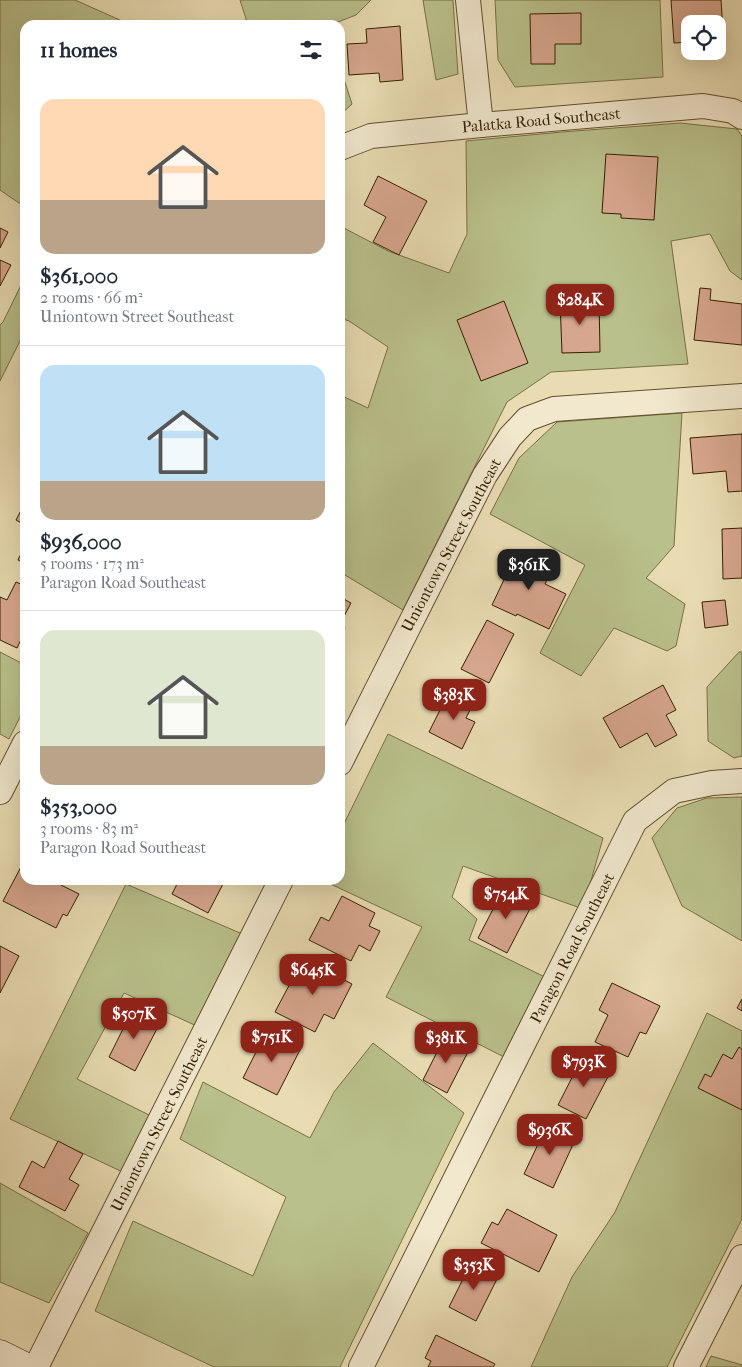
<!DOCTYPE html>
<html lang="en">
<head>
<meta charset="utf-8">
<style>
	:root { --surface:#fff; --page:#f2f2f3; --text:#1f2937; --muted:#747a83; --line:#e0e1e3; --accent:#8f2418 }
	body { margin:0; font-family:"IM FELL French Canon",serif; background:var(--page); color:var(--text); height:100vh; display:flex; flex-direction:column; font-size:19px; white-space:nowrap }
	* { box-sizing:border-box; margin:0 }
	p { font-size:16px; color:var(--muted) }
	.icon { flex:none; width:28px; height:28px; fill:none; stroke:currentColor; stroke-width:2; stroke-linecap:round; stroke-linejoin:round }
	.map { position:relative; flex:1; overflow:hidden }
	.side { position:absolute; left:20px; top:20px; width:325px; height:865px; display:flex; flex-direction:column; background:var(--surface); border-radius:15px; box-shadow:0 5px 20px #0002 }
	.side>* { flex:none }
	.fabs { position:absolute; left:681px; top:15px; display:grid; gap:10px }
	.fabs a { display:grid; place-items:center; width:45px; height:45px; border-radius:10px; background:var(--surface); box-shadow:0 5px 20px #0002; font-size:25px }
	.price { position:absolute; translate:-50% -42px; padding:0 11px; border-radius:10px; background:var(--accent); color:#fff; font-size:16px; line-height:32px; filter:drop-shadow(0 1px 2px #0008) }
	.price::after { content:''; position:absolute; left:50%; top:30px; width:15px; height:11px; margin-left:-8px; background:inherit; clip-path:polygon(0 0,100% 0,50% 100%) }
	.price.on { background:#222; color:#fff }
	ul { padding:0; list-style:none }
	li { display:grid; align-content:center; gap:10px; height:265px; padding:0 20px }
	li+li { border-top:1px solid var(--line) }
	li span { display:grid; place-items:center; height:155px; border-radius:15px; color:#555 }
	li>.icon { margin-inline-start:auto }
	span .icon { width:90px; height:90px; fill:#fffc; stroke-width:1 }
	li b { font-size:21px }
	h2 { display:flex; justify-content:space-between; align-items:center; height:60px; padding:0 20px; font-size:21px }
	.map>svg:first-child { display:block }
	.green { fill:#b9c08b; stroke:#787046 }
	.building { fill:#d7a68e; stroke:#362000 }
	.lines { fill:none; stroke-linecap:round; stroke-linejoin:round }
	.minor-casing { stroke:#634f2d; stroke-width:26 }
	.secondary-casing { stroke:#362000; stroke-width:29 }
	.minor { stroke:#f1e8ce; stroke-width:24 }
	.secondary { stroke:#f1e8ce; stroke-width:28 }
	.labels { text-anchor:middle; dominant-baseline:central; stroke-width:4; stroke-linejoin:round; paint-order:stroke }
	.street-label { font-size:16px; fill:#362000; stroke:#f1e8ce }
</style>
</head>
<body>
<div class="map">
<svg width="742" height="1367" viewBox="0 0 742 1367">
	<rect width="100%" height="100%" fill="#e9dcb3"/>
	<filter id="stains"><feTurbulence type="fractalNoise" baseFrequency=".004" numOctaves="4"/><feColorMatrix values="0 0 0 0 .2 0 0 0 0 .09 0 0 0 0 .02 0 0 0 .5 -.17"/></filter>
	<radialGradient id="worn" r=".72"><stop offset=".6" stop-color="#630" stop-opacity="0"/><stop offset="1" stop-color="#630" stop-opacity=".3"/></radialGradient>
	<g class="green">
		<path d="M0 0H75L131 25H25V207L0 190Z"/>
		<path d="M240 0H371L356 15 330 25H248Z"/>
		<path d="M423 0H453L458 74 436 80Z"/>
		<path d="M495 0H660L663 77 515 87 498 60Z"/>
		<path d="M340 67 352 104 340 115Z"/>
		<path d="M680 123 737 129 742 136V280L730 271 710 234 671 241 688 364 551 372 507 402 403 610 340 572V502L343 459 340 456V395L368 408 388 347 349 321 340 318V226L388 251 449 273 467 234 466 141 562 132Z"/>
		<path d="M25 277V331L0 381V325L3 322Z"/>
		<path d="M682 413 674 546 646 578 685 604 676 646 667 651 614 628 581 676 540 653 585 565 490 514 519 458 557 422Z"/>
		<path d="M0 652 25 665V707L9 739 0 734Z"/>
		<path d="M739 652H742V756L734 758 708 741 707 687Z"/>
		<path d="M388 734 603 838 583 909 463 866 452 897 477 919 469 940 547 978 506 1058 386 997 422 927 322 880H340V832Z"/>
		<path d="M742 797V941L682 906 652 838 677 808 707 798Z"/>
		<path d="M126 884 247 936 199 1027 124 993 77 1079 153 1117 129 1175 10 1119Z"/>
		<path d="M707 1013 742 1031V1219L667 1367H531L572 1277 615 1212Z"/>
		<path d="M373 1043 464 1113 340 1367H214L95 1311 133 1221 253 1276 286 1197 180 1139 203 1082 310 1138 334 1092Z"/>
		<path d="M0 1183 88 1233 49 1303 0 1282Z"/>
		<path d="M711 1356 742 1365V1367H706Z"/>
	</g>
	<g class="building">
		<path d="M671 0H721L723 30H718V24H690V42L674 43Z"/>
		<path d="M581 13V44H555V64H531L530 14Z"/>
		<path d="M400 26 403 80 380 82 379 73 349 75 347 44 367 43 366 29Z"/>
		<path d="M606 154 658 157 654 220 621 218V214L602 213Z"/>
		<path d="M378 176 427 201 399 255 373 242 386 217 364 205Z"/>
		<path d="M0 228 8 232 0 248Z"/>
		<path d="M0 260 11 265 0 286Z"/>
		<path d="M700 288 711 289 710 300 742 304V345L694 340Z"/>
		<path d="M599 299 600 352 562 353 560 300Z"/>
		<path d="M504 301 528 363 481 381 457 320Z"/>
		<path d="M742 434V491L728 492 726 471 693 474 690 438Z"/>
		<path d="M25 503V525L16 520Z"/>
		<path d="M742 528V578L723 579 722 529Z"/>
		<path d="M25 545V563L18 560Z"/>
		<path d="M518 550 553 567 545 584 566 594 549 629 517 614 516 616 492 605Z"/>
		<path d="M16 582 25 586V631L17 648 0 640V597L7 600Z"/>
		<path d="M340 597 351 603 340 624Z"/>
		<path d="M725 600 728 625 705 628 702 602Z"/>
		<path d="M487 620 514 634 489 683 461 669Z"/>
		<path d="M340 626 345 628 340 638Z"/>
		<path d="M663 685 676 710 666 715 677 735 655 747 647 733 620 748 603 718Z"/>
		<path d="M449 692 473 704 466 718 475 722 462 749 429 732Z"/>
		<path d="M22 865 25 867V880H51L79 894 67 916 63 914 56 928 3 901Z"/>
		<path d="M179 880H220L224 882 208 913 172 894Z"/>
		<path d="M504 888 533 903 507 953 478 938Z"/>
		<path d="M342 896 375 913 369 926 380 931 370 951 359 945 351 961 309 940 321 917 329 921Z"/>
		<path d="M0 946 19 956 0 993Z"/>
		<path d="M303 959 352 984 334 1019 324 1014 315 1032 275 1012Z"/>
		<path d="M612 983 660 1006 646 1034 640 1032 628 1057 595 1042 608 1015 599 1010Z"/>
		<path d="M742 999V1011L737 1008Z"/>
		<path d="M133 1009 160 1023 135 1071 109 1057Z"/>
		<path d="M267 1030 301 1048 277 1095 243 1078Z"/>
		<path d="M445 1036 470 1048 447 1093 423 1080Z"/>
		<path d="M739 1047 742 1049V1110L698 1088 705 1074 711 1077 723 1054 732 1059Z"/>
		<path d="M583 1056 611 1071 586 1119 558 1105Z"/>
		<path d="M547 1125 576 1138 553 1188 524 1174Z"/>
		<path d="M58 1141 83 1154 69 1179 79 1185 65 1211 19 1187 32 1161 44 1168Z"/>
		<path d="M507 1209 557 1235 539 1272 481 1243 492 1222 498 1225Z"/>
		<path d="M472 1261 499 1275 476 1321 449 1307Z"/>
		<path d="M436 1335 495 1364 493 1367H428L431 1361 425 1358Z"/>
	</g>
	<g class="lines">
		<defs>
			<g id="minor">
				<path d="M468 0 481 125"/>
				<path d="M340 148 371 136 481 125 703 106 733 111 742 117"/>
				<path d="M340 763 485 475 510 437 527 419 554 409 742 396"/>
				<path d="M0 792 25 743"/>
				<path d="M36 1367 281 880"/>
				<path d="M361 1367 635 821 674 791 712 783 742 781"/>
				<path d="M686 1367 742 1257"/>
			</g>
			<path id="secondary" d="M0 1354 26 1367"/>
		</defs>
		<use href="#minor" class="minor-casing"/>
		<use href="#secondary" class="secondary-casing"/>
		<use href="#minor" class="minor"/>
		<use href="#secondary" class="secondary"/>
	</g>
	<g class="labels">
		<g class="street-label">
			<text transform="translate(541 120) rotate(-5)">Palatka Road Southeast</text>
			<text transform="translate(451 545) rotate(-62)">Uniontown Street Southeast</text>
			<text transform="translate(572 948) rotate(-63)">Paragon Road Southeast</text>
			<text transform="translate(159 1124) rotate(-63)">Uniontown Street Southeast</text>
		</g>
	</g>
	<rect width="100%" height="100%" filter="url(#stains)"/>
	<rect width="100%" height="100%" fill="url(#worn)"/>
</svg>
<div class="fabs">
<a><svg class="icon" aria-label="locate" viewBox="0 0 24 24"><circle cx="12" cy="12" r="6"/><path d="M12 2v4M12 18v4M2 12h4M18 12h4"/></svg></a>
</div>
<b class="price" style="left:580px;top:326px">$284K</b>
<b class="price on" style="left:529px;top:591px">$361K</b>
<b class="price" style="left:454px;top:721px">$383K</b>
<b class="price" style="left:506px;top:920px">$754K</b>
<b class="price" style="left:313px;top:996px">$645K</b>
<b class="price" style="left:134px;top:1040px">$507K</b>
<b class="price" style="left:272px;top:1063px">$751K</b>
<b class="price" style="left:446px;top:1064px">$381K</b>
<b class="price" style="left:584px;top:1088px">$793K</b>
<b class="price" style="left:550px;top:1156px">$936K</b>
<b class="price" style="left:474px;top:1291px">$353K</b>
<section class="side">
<h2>11 homes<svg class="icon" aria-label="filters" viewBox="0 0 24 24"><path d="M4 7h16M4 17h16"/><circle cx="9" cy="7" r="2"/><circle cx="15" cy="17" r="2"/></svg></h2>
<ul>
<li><span style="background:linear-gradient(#ffd9b3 65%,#b9a48a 0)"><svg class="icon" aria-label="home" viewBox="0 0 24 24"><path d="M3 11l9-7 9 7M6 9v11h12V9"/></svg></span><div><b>$361,000</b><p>2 rooms · 66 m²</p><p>Uniontown Street Southeast</p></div></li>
<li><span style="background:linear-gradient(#bfe0f5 75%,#b9a48a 0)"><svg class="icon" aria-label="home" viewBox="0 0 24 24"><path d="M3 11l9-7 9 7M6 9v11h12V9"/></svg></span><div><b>$936,000</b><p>5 rooms · 173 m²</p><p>Paragon Road Southeast</p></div></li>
<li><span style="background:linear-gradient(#dfe7d0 75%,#b9a48a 0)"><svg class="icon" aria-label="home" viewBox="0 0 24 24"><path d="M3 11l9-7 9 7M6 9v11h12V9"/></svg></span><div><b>$353,000</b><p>3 rooms · 83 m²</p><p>Paragon Road Southeast</p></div></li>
</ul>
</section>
</div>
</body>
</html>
